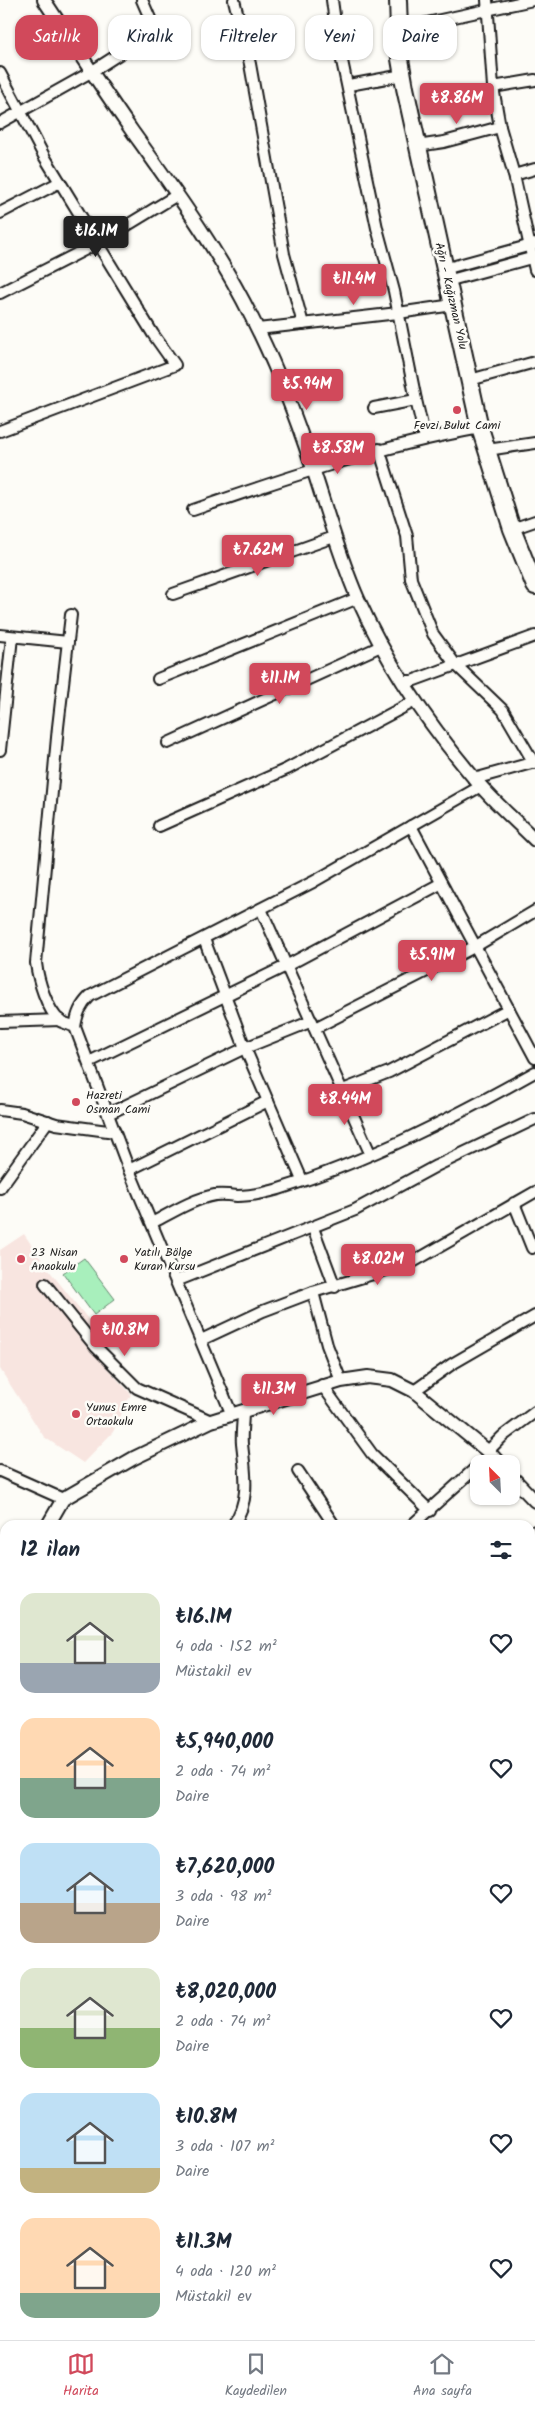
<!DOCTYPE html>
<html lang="tr">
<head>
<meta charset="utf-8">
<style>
	:root { --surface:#fff; --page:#f2f2f3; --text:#1f2937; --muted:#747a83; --line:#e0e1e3; --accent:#d1495b }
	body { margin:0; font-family:Kalam,sans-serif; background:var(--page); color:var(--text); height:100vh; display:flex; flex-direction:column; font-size:19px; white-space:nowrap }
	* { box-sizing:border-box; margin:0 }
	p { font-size:16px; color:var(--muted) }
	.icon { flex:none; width:28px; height:28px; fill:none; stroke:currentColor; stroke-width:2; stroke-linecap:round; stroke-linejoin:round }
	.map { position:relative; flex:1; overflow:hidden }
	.drawer { position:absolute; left:0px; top:1520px; width:535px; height:820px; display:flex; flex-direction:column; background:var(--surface); border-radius:15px 15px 0 0; box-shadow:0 1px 4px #0004 }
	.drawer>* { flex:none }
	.banner { position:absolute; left:15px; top:15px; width:505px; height:45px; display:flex; gap:10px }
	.needle { width:32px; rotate:336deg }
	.controls { position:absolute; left:470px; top:1455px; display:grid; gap:10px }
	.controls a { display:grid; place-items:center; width:50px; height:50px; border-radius:10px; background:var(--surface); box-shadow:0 1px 4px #0004; font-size:25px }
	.price { position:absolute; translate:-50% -42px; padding:0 11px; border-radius:5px; background:var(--accent); color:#fff; font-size:16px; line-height:32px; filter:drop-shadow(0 1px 2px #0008) }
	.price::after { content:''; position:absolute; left:50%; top:30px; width:15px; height:11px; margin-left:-8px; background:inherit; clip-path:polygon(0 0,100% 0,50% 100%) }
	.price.active { background:#222; color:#fff }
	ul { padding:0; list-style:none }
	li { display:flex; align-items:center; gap:15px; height:125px; padding:0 20px }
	li span { display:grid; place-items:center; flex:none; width:140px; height:100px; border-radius:15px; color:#555 }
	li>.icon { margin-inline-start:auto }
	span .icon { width:60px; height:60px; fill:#fffc; stroke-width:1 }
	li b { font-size:21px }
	h2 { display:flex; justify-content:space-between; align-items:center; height:60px; padding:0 20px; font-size:21px }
	.tag { padding:0 18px; border-radius:15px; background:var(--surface); box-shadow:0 1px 4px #0004; font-size:18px; line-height:45px }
	.tag.active { background:var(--accent); color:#fff }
	.menu { display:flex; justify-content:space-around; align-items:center; height:70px; border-top:1px solid var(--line); background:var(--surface); font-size:14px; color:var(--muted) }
	.menu a { display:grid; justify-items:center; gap:2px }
	.menu .active { color:var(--accent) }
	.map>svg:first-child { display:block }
	.built { fill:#f8e5e0 }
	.green { fill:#a8efbc; stroke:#62866c }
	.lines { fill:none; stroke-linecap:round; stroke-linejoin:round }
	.minor-casing { stroke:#1c1c1c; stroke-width:14 }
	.tertiary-casing { stroke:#1c1c1c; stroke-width:16 }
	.primary-casing { stroke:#1c1c1c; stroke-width:20 }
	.minor { stroke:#fdfcf7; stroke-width:10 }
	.tertiary { stroke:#fdfcf7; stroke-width:12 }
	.primary { stroke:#fdfcf7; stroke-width:16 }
	.poi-dot { fill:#d1495b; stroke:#fdfcf7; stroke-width:2 }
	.labels { text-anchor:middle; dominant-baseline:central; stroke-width:5; stroke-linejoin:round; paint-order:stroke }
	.street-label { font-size:12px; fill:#1c1c1c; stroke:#fdfcf7 }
	.poi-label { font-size:12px; fill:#1c1c1c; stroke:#fdfcf7; text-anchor:start }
</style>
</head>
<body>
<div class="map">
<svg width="535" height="2340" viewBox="0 0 535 2340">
	<rect width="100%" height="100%" fill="#fdfcf7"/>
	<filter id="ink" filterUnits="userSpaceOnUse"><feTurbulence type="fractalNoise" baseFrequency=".02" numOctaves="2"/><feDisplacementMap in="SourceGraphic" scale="10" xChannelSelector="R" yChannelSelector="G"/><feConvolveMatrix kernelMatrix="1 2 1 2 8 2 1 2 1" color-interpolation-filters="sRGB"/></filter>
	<g filter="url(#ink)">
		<path class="built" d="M24 1234 48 1269 100 1334 86 1345 131 1394 113 1432 83 1463 44 1437 0 1369V1250Z"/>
		<path class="green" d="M84 1258 115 1299 94 1315 63 1273Z"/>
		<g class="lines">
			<defs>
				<g id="minor">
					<path d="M234 0 250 64 284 254 303 324"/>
					<path d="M332 0 337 37 377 228 394 291 416 400 425 438"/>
					<path d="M487 0 493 87 500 127 514 175 535 270"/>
					<path d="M399 29 533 0"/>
					<path d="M0 73 44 156 153 334 175 365 0 431"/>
					<path d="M349 85 403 75"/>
					<path d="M493 87 535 80"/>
					<path d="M0 123 91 72 141 40 152 23 142 0"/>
					<path d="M417 146 444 142 500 127"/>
					<path d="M514 175 535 169"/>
					<path d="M0 213 60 182"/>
					<path d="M444 269 535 244"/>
					<path d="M447 281 535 257"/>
					<path d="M0 293 98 243 177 195"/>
					<path d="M258 329 398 313 453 305"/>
					<path d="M470 380 535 362"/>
					<path d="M374 408 416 400"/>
					<path d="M379 449 407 536 411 579 433 634 455 664 503 710 534 763"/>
					<path d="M487 450 535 443"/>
					<path d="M193 510C288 477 381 446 480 428"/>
					<path d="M512 529 535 521"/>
					<path d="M173 594 334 537"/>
					<path d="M71 615 58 727 36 963C38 980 47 1010 60 1021 64 1023 71 1025 75 1027"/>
					<path d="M0 635 68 642"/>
					<path d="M158 679 358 598"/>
					<path d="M403 681H412L535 636"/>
					<path d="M168 743 381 646"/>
					<path d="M0 750 12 637"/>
					<path d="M474 779 535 762"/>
					<path d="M159 826 287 769 415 701"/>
					<path d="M411 826 535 1058"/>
					<path d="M261 909 370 1153"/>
					<path d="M204 939 245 1048 302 1180"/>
					<path d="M0 1022 60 1020"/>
					<path d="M315 1028 476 946 535 911"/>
					<path d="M89 1062 286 966 440 884"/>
					<path d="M343 1090 389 1072 509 1009"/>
					<path d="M0 1110 22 1113 56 1124 115 1132"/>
					<path d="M108 1114 245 1048 312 1021"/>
					<path d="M129 1170 268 1101"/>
					<path d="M0 1188 48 1121"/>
					<path d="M514 1203 532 1248"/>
					<path d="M152 1223C171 1213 193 1199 215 1195 222 1194 230 1195 237 1196 251 1196 265 1193 279 1189 368 1161 453 1118 535 1072"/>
					<path d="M313 1228 335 1287"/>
					<path d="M176 1281 355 1210 436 1166 535 1119"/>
					<path d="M45 1284 96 1347 137 1388 211 1421"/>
					<path d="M313 1292 327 1345 341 1381"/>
					<path d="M201 1340 263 1311 313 1292 413 1262 535 1192"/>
					<path d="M322 1385 372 1454 430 1511"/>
					<path d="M414 1391 452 1364 535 1316"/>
					<path d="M232 1415 129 1170 75 1027C77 1014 80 1006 90 996L313 882 481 786"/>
					<path d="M488 1451 503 1436 535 1412"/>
					<path d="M0 1471 63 1499"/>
					<path d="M298 1471 334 1525"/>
					<path d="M233 1525C251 1500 245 1472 242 1444 241 1433 243 1422 243 1412"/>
					<path d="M412 1525 479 1465"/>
					<path d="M530 1535 535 1531"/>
					<path d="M530 1641 535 1637"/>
					<path d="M530 1712 535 1709"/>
					<path d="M530 1774 535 1783"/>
					<path d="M530 1849 535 1854"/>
					<path d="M530 1921 535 1917"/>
					<path d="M530 2091 535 2075"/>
					<path d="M0 2148 5 2150"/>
					<path d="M530 2197 535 2186"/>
					<path d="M0 2288H5"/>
					<path d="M530 2329 535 2330"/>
					<path d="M245 2335V2340"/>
					<path d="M192 2340 193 2335"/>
					<path d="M352 2340 353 2335"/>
					<path d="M484 2340V2335"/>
				</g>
				<g id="tertiary">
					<path d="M44 0C73 44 102 88 132 131 175 191 219 251 252 318 273 359 290 402 305 445 323 496 336 549 358 599 388 666 431 728 479 784 496 804 516 821 535 840"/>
					<path d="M511 1476 535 1501"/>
					<path d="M48 1525 63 1499 134 1458 211 1421 341 1381 368 1377 392 1380 414 1391 491 1454 500 1464"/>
					<path d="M0 1606 5 1597"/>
					<path d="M0 1934 5 1939"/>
					<path d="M530 2092 535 2094"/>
				</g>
				<path id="primary" d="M398 0 400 59 405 88 480 428 512 529 535 586"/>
			</defs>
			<use href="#minor" class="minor-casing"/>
			<use href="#tertiary" class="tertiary-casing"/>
			<use href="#primary" class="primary-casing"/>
			<use href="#minor" class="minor"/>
			<use href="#tertiary" class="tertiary"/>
			<use href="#primary" class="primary"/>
		</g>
	</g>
	<g class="poi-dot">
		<circle cx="457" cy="410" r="5"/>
		<circle cx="76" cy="1102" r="5"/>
		<circle cx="21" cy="1259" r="5"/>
		<circle cx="124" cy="1259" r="5"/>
		<circle cx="76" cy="1414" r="5"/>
	</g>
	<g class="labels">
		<g class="street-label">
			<text transform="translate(451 296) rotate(77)">Ağrı - Kağızman Yolu</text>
		</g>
		<g class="poi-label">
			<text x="457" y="425" text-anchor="middle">Fevzi Bulut Cami</text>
			<text x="86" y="1095">Hazreti<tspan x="86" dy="14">Osman Cami</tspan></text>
			<text x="31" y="1252">23 Nisan<tspan x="31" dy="14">Anaokulu</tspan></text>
			<text x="134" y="1252">Yatılı Bölge<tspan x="134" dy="14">Kuran Kursu</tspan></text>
			<text x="86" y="1407">Yunus Emre<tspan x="86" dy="14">Ortaokulu</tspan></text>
		</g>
	</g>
</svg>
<div class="controls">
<a><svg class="needle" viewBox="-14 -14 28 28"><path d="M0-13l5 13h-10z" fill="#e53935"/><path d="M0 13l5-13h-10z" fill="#747a83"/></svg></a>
</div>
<b class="price" style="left:457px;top:125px">₺8.86M</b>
<b class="price active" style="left:96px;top:258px">₺16.1M</b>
<b class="price" style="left:354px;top:306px">₺11.4M</b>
<b class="price" style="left:307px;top:411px">₺5.94M</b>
<b class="price" style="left:338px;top:475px">₺8.58M</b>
<b class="price" style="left:258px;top:577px">₺7.62M</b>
<b class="price" style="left:280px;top:705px">₺11.1M</b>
<b class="price" style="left:432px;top:982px">₺5.91M</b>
<b class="price" style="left:345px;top:1126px">₺8.44M</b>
<b class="price" style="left:378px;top:1286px">₺8.02M</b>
<b class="price" style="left:125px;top:1357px">₺10.8M</b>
<b class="price" style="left:274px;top:1416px">₺11.3M</b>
<div class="banner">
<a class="tag active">Satılık</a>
<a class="tag">Kiralık</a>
<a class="tag">Filtreler</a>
<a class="tag">Yeni</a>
<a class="tag">Daire</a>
</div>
<section class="drawer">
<h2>12 ilan<svg class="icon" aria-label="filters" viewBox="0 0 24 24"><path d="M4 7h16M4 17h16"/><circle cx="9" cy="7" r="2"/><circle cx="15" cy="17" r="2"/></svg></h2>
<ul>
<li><span style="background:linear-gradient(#dfe7d0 70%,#9aa5b1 0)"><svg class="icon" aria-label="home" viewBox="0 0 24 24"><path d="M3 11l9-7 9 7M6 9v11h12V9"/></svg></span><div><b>₺16.1M</b><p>4 oda · 152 m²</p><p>Müstakil ev</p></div><svg class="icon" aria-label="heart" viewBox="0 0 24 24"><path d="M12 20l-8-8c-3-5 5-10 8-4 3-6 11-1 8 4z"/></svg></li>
<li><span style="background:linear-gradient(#ffd9b3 60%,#7fa58c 0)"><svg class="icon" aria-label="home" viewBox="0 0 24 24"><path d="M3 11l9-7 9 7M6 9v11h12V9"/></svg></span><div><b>₺5,940,000</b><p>2 oda · 74 m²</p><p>Daire</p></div><svg class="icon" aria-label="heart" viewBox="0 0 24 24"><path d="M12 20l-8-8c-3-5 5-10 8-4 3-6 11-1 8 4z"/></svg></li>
<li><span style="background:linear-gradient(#bfe0f5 60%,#b9a48a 0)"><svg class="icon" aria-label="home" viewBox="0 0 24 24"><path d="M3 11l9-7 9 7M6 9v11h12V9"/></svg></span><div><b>₺7,620,000</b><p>3 oda · 98 m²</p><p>Daire</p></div><svg class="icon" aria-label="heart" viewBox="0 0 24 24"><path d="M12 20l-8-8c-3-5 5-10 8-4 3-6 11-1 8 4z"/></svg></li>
<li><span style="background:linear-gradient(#dfe7d0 60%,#8fb573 0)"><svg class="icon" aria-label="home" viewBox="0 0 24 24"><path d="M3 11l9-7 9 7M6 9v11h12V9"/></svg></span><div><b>₺8,020,000</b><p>2 oda · 74 m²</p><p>Daire</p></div><svg class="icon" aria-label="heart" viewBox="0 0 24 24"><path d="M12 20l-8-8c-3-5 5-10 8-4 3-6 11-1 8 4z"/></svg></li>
<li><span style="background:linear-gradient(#bfe0f5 75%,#c2b280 0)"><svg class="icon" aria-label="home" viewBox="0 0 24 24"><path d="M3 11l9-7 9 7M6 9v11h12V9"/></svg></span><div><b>₺10.8M</b><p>3 oda · 107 m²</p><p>Daire</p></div><svg class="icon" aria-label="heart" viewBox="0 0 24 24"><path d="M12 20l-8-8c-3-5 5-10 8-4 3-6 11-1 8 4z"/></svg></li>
<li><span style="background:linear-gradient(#ffd9b3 75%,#7fa58c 0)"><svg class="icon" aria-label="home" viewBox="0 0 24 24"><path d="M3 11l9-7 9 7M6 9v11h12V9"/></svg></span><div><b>₺11.3M</b><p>4 oda · 120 m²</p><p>Müstakil ev</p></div><svg class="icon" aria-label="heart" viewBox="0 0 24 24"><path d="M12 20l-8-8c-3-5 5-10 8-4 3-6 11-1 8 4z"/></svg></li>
</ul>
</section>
</div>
<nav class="menu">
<a class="active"><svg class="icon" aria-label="map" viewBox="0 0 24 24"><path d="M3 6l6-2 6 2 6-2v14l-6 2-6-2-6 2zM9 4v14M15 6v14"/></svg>Harita</a>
<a><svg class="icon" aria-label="saved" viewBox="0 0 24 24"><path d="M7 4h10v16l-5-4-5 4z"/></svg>Kaydedilen</a>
<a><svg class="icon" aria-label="home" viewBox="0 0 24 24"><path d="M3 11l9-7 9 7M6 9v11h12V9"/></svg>Ana sayfa</a>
</nav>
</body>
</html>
